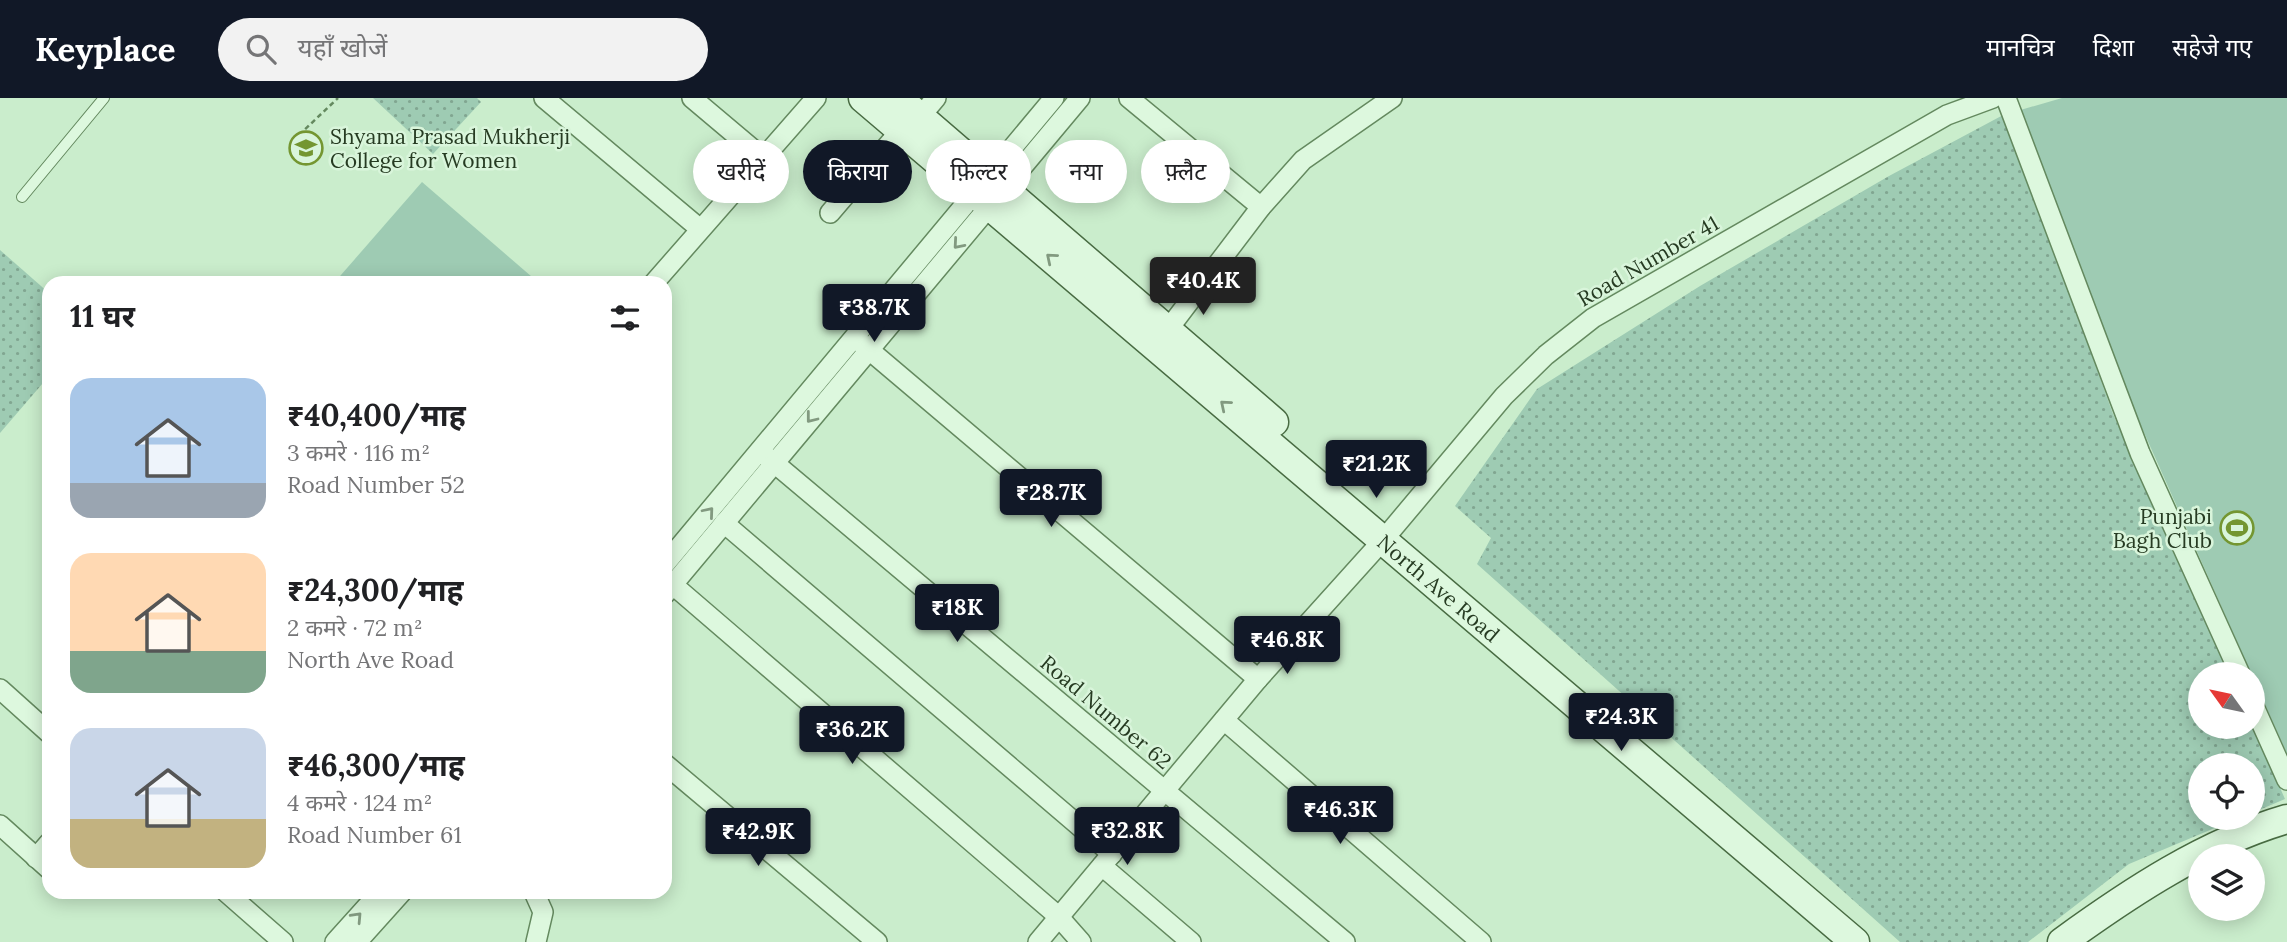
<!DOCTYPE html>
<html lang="hi">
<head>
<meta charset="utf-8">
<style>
	:root { --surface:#fff; --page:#f2f2f2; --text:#202124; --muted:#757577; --accent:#111827 }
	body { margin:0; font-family:Lora,"Noto Sans Devanagari",serif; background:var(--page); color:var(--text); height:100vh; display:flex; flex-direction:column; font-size:26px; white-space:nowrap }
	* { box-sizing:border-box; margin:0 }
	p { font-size:23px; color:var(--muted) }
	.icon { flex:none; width:38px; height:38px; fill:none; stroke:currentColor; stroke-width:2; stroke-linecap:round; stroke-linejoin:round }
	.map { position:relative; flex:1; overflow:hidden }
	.panel { position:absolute; left:42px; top:178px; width:630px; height:623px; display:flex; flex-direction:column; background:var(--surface); border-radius:21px; box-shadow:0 4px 18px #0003 }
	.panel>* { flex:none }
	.top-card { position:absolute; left:693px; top:42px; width:665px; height:63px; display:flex; gap:14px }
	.needle { width:46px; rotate:303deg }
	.fabs { position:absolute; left:2188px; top:564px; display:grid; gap:14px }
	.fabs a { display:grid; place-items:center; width:77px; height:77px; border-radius:50%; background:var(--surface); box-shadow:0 4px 18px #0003; font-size:35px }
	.price { position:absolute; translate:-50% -60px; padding:0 16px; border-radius:7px; background:var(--accent); color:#fff; font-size:23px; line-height:46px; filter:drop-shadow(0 2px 4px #0008) }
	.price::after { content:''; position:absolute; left:50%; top:42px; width:21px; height:16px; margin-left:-10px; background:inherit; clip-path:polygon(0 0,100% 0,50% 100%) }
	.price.on { background:#222; color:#fff }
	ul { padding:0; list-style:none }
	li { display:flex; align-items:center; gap:21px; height:175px; padding:0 28px }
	li span { display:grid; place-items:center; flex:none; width:196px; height:140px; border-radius:21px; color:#555 }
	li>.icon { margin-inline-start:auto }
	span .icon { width:84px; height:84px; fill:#fffc; stroke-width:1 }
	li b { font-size:30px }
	h2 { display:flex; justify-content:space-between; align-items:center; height:84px; padding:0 28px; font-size:30px }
	.pill { padding:0 24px; border-radius:32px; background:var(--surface); box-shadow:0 4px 18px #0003; font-size:24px; line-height:63px }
	.pill.on { background:var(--accent); color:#fff }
	header { display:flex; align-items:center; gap:42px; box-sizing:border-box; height:98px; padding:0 35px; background:var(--accent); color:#fff }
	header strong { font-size:33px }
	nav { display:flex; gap:38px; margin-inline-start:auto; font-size:24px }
	.search { width:490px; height:63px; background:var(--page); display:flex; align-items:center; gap:18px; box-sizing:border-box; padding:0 24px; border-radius:38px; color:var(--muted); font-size:26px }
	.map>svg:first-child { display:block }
	.grass { fill:#9ecbb3 }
	.park { fill:url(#park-dots) }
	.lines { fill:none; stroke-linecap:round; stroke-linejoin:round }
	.lane-casing { stroke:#64895f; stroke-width:12 }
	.street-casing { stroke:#64895f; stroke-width:22 }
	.secondary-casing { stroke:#486b42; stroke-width:31 }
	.path { stroke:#64895f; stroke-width:2.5; stroke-dasharray:5 3.5; stroke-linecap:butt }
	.lane { stroke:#ddf8de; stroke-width:10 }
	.street { stroke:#ddf8de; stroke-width:19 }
	.secondary { stroke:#ddf8de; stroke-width:28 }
	.oneway { stroke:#829a80 }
	.labels { text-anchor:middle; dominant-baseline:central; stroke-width:5; stroke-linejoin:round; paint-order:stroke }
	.poi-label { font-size:21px; fill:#263b22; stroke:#d9f5db; text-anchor:start }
	.street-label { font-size:21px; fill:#263b22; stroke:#d9f5db }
</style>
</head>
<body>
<header>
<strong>Keyplace</strong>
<div class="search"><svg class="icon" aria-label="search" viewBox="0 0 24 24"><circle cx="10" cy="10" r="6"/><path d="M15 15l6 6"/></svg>यहाँ खोजें</div>
<nav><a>मानचित्र</a><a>दिशा</a><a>सहेजे गए</a></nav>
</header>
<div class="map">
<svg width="2287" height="844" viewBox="0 0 2287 844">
	<defs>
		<pattern id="park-dots" width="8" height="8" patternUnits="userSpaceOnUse" patternTransform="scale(1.75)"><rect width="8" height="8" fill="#9ecbb3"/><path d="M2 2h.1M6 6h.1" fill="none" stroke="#81a691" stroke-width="1.8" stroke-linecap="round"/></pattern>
	</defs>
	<rect width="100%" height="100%" fill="#caedcc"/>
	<g class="grass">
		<path d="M2062 0H2287V656L2122 285 2017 13Z"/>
		<path d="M422 84 539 185H334Z"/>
	</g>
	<g class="park">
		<path d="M373 0H477L481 4 433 56Z"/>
		<path d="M2005 16 2113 316 2229 576H2200V628L2252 627 2285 701 2252 715V667H2200V719H2241L2129 766 2028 844H1900L1477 466 1491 440 1455 408 1537 291 1700 188 1889 78Z"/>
		<path d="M0 152 49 195V278L0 335Z"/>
	</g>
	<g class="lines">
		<defs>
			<path id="lane" d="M22 99 104 0"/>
			<g id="street">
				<path d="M544 0 699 130"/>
				<path d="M692 0 762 59"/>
				<path d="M1129 0 1261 109"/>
				<path d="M2006 0 2140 355 2240 576"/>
				<path d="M920 19 936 0"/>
				<path d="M830 115 901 32"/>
				<path d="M653 186 816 0"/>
				<path d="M1160 242 1261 109 1303 62 1392 0"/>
				<path d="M861 245 1258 581"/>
				<path d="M760 353 1345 844"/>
				<path d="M724 425 1112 756"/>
				<path d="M665 466 1054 0"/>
				<path d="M665 480 1058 818 1081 844"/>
				<path d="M665 496 1080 0"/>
				<path d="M0 591 49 635"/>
				<path d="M2252 604 2287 682"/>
				<path d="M1224 622 1481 844"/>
				<path d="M665 666 877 844"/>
				<path d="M0 727 49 771"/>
				<path d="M36 760 49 745"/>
				<path d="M1102 768 1191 844"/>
				<path d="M226 794 283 844"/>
				<path d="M534 794 543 814 536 844"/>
				<path d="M335 844 380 794"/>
				<path d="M357 844 402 794"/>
				<path d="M1038 844 1258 581 1384 441 1504 298 1546 257 1593 220 1947 17 1993 0"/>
			</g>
			<g id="secondary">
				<path id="s1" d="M863 0 1855 844"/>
				<path d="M898 0 1274 324"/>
				<path d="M2062 844C2131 794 2205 745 2287 721"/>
			</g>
		</defs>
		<use href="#lane" class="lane-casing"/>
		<use href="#street" class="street-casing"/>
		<use href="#secondary" class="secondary-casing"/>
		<path class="path" d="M299 37 338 0"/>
		<use href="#lane" class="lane"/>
		<use href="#street" class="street"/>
		<use href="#secondary" class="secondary"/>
	</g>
	<defs><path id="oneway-chevron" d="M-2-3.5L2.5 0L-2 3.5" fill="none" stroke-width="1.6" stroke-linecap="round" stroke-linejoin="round" transform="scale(1.75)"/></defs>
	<g class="oneway">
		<use href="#oneway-chevron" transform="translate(958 146) rotate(131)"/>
		<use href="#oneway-chevron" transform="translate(1051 160) rotate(-140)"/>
		<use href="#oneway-chevron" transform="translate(1225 307) rotate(-140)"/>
		<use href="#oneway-chevron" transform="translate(811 320) rotate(128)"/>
		<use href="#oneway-chevron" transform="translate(709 414) rotate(-50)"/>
		<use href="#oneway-chevron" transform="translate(357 819) rotate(-47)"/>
	</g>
	<defs>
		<symbol id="university-ring" viewBox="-11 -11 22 22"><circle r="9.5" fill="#d9f5db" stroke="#749631" stroke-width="1.5"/><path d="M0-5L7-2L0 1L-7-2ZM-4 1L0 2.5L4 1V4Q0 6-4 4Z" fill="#749631"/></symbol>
		<symbol id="stadium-ring" viewBox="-11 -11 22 22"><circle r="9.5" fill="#d9f5db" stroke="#749631" stroke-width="1.5"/><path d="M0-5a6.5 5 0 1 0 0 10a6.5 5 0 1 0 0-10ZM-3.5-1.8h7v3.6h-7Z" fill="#749631"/></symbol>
	</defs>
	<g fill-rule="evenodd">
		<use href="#university-ring" x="287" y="31" width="38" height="38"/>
		<use href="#stadium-ring" x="2218" y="411" width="38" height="38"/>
	</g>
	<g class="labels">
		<g class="poi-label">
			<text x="330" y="38">Shyama Prasad Mukherji<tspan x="330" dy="24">College for Women</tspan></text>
			<text x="2212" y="418" text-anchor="end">Punjabi<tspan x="2212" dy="24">Bagh Club</tspan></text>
		</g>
		<g class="street-label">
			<text transform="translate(1648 163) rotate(-30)">Road Number 41</text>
			<text stroke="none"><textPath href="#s1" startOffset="756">North Ave Road</textPath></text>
			<text transform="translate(1106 614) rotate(40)">Road Number 62</text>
		</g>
	</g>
</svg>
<div class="fabs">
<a><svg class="needle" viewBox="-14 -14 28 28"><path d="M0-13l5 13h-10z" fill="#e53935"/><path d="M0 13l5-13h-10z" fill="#757577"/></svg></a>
<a><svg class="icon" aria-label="locate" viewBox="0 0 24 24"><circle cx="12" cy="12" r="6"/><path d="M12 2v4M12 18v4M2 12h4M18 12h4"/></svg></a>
<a><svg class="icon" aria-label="layers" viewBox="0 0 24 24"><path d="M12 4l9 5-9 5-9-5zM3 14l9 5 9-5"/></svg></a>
</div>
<b class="price on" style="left:1203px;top:219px">₹40.4K</b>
<b class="price" style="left:874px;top:246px">₹38.7K</b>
<b class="price" style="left:1376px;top:402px">₹21.2K</b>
<b class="price" style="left:1051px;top:431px">₹28.7K</b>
<b class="price" style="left:957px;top:546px">₹18K</b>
<b class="price" style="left:1287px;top:578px">₹46.8K</b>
<b class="price" style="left:1621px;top:655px">₹24.3K</b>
<b class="price" style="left:852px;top:668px">₹36.2K</b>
<b class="price" style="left:1340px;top:748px">₹46.3K</b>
<b class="price" style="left:1127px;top:769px">₹32.8K</b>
<b class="price" style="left:758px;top:770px">₹42.9K</b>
<div class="top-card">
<a class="pill">खरीदें</a>
<a class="pill on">किराया</a>
<a class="pill">फ़िल्टर</a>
<a class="pill">नया</a>
<a class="pill">फ़्लैट</a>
</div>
<section class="panel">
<h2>11 घर<svg class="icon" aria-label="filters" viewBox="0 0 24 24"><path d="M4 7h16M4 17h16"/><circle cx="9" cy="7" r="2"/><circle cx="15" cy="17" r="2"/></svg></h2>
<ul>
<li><span style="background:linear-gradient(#a9c7e8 75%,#9aa5b1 0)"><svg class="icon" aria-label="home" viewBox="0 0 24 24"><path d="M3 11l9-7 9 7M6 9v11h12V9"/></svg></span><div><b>₹40,400/माह</b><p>3 कमरे · 116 m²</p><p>Road Number 52</p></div></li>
<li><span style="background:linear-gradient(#ffd9b3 70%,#7fa58c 0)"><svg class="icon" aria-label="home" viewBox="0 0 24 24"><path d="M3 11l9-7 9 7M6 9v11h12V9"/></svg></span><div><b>₹24,300/माह</b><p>2 कमरे · 72 m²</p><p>North Ave Road</p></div></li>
<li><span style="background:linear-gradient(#c9d6e8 65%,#c2b280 0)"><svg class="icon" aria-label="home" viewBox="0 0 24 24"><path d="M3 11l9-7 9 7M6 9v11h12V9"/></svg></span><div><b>₹46,300/माह</b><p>4 कमरे · 124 m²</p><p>Road Number 61</p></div></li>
</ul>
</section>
</div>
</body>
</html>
